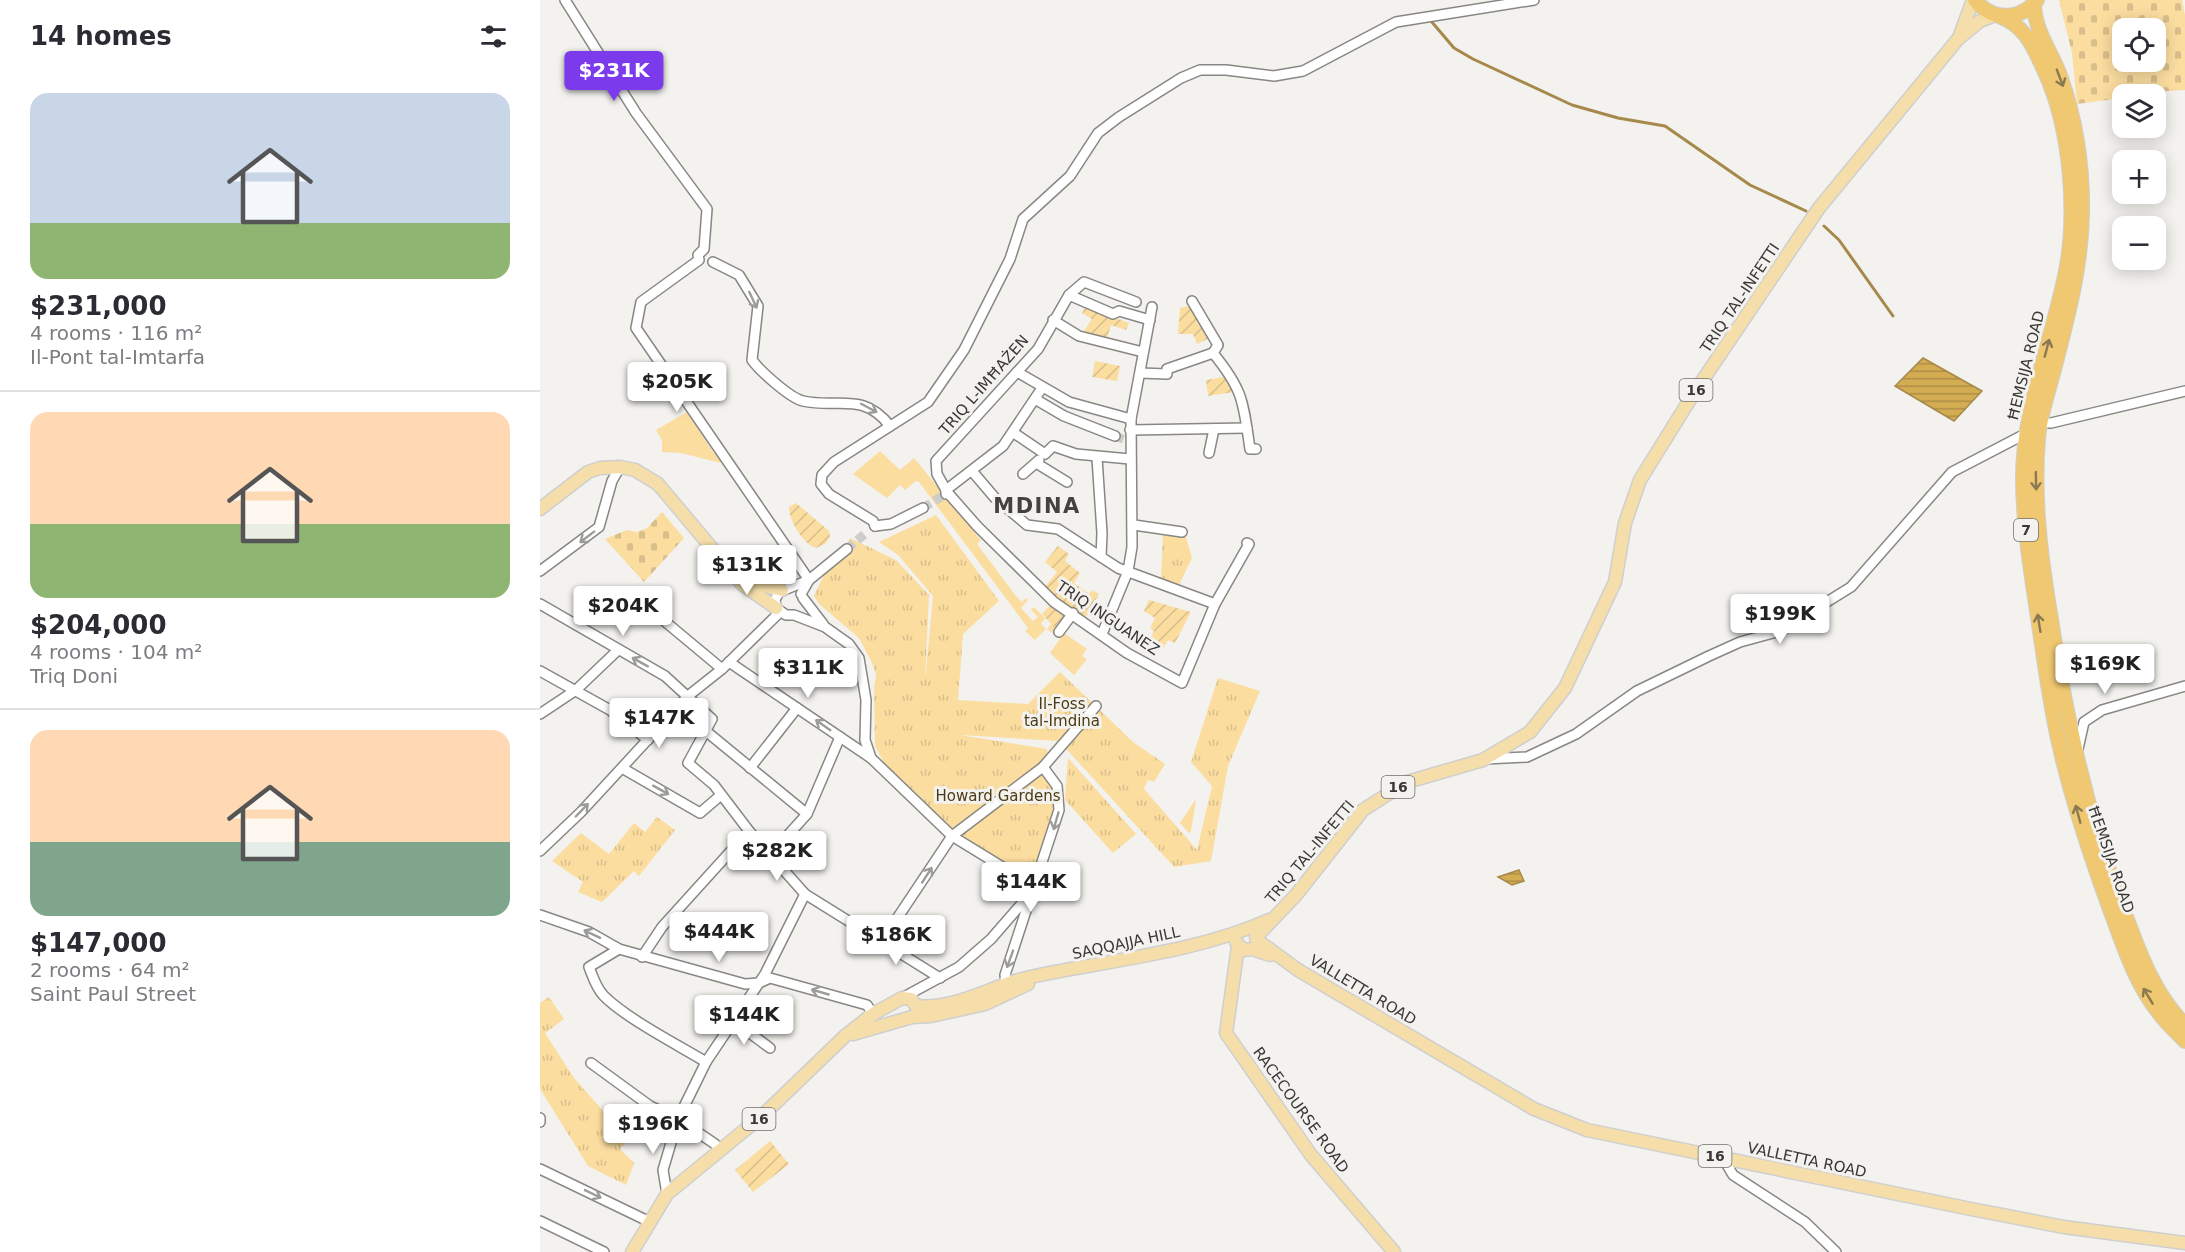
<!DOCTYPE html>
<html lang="en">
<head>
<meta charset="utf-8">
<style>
	:root { --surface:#fff; --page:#f2f2f3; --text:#2b2b33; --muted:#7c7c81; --line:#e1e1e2; --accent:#7c3aed }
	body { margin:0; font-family:"DejaVu Sans",sans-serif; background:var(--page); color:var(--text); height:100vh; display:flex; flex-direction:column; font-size:22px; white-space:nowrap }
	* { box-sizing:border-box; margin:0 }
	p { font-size:20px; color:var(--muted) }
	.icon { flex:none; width:33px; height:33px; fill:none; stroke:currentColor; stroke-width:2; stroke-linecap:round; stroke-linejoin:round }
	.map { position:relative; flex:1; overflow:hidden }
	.panel { display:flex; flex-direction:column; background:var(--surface); width:540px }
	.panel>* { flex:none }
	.buttons { position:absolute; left:1572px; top:18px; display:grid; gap:12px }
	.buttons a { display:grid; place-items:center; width:54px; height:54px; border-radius:12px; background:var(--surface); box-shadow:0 3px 15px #0003; font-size:30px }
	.price { position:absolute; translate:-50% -51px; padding:0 14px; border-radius:6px; background:#fff; color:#222; font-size:20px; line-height:39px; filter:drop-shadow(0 2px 3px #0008) }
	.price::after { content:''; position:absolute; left:50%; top:36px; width:18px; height:14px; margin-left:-9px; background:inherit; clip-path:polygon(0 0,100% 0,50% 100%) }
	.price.selected { background:var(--accent); color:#fff }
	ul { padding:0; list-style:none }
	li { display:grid; align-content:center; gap:12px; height:318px; padding:0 30px }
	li+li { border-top:2px solid var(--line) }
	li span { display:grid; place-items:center; height:186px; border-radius:18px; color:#555 }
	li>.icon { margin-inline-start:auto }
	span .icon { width:108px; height:108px; fill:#fffc; stroke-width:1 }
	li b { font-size:26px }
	h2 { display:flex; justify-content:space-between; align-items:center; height:72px; padding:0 30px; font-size:26px }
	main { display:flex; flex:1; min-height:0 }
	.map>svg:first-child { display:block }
	.grass { fill:#fbdda0 }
	.cemetery { fill:url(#cemetery-stones); fill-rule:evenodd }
	.park { fill:url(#park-tufts) }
	.garden { fill:url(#garden-furrows) }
	.water { fill:url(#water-rules); stroke:#a6894a; stroke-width:1.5 }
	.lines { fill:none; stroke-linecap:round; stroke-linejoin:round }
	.stream { stroke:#a6894a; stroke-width:3 }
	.minor-tunnel { stroke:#cecdca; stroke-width:9; stroke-dasharray:9 4.5; stroke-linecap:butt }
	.minor-casing { stroke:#888784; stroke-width:12 }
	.major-casing { stroke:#cfcfcf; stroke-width:15 }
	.highway-casing { stroke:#cfcfcf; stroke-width:16 }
	.minor { stroke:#fff; stroke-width:9 }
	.major { stroke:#f5deaa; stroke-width:12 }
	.highway { stroke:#efc871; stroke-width:14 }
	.oneway { stroke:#8b7951 }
	.oneway2 { stroke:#9c9c9b }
	.labels { text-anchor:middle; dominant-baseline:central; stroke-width:6; stroke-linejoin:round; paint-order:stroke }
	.shield { fill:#f3f2ef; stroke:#71706e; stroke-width:1.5 }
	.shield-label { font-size:14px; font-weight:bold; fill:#393837 }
	.street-label { font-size:15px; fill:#393837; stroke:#f3f2ef }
	.park-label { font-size:15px; fill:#4b3b14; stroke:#f3f2ef }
	.district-label { font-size:21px; font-weight:bold; letter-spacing:1.5px; fill:#434240; stroke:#f3f2ef }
</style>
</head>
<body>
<main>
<section class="panel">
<h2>14 homes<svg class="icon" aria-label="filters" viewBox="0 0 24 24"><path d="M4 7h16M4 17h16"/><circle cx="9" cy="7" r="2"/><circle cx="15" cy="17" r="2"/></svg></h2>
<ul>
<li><span style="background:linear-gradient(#c9d6e8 70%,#8fb573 0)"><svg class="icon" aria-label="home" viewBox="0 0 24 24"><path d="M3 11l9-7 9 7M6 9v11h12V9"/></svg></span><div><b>$231,000</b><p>4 rooms · 116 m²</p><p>Il-Pont tal-Imtarfa</p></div></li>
<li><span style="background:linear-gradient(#ffd9b3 60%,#8fb573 0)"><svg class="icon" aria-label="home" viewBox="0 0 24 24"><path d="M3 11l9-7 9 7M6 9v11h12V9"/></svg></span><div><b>$204,000</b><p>4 rooms · 104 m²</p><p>Triq Doni</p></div></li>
<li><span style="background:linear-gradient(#ffd9b3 60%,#7fa58c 0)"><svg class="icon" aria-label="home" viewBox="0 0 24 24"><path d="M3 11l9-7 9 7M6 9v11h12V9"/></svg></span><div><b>$147,000</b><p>2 rooms · 64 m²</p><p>Saint Paul Street</p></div></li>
</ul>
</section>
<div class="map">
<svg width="1645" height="1252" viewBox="0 0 1645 1252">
	<defs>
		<pattern id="cemetery-stones" width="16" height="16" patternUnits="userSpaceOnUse" patternTransform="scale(1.5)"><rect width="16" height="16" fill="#fbdda0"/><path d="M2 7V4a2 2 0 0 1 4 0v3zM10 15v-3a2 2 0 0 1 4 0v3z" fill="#d8be8a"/></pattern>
		<pattern id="park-tufts" width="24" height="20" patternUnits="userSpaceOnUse" patternTransform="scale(1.5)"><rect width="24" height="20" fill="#fbdda0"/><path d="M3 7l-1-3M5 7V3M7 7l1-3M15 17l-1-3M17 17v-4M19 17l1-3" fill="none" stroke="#d8be8a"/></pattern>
		<pattern id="garden-furrows" width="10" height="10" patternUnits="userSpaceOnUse" patternTransform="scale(1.5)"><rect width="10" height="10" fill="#fbdda0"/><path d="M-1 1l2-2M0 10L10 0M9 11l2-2" fill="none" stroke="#d8be8a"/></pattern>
		<pattern id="water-rules" width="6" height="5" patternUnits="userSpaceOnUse" patternTransform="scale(1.5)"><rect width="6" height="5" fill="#d4ac52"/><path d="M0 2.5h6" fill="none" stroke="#ad8d45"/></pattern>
	</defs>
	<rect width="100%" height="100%" fill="#f3f2ef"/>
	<g class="grass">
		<path d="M147 412 173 452 185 464 141 453 122 452V440L116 430Z"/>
		<path d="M340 451 360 470 374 458 441 540 437 544 476 596 482 602 486 598 488 600 481 608 493 621 498 617 491 610 494 607 505 618 501 624 506 629 495 640 485 631 488 628 379 482 376 481 365 490 360 485 347 498 313 474Z"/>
		<path d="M511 624 547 649 542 656 547 659 534 675 510 653 520 639 507 629Z"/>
		<path d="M656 799 651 831 649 833 640 823Z"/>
	</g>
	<g class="cemetery">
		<path d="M1519 0H1642L1645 15V90L1582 94V98L1537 104 1532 53ZM1582 28H1616V62H1582Z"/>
		<path d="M122 512 144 538 104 582 65 539 87 530 96 532 107 528Z"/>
	</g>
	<g class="park">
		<path d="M396 515 459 601 423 634 418 700 488 704 520 672 593 742 625 764 614 782 608 780 604 789 657 850 672 786 651 762 678 678 720 691 688 766 671 861 634 867 519 741 420 735 507 749 515 809 494 883 413 829 344 763 335 746 334 688 336 674 332 663 319 638 279 604 274 596 284 575 308 551 305 547 310 538 356 560 389 595 385 681 393 596 358 555 339 542Z"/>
		<path d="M623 531 645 534 652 558 638 587 621 581Z"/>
		<path d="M528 758 596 834 573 853 525 800Z"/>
		<path d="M117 817 135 830 99 876 94 871 62 902 38 892 43 882 12 861 41 833 69 854 94 823 105 832Z"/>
		<path d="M9 997 24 1019 5 1033 34 1078 89 1140 80 1149 94 1163 86 1185 48 1166 0 1089V1003Z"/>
	</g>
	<g class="garden">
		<path d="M652 305 671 337 657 344 653 334H638L640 308Z"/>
		<path d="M546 306 589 323 586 330 571 325 566 342 542 334 552 319 542 313Z"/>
		<path d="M555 361 580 366 577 381 552 377Z"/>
		<path d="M689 376 694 392 668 396 666 380Z"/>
		<path d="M256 503 289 531 290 537 285 544 276 548C264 546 248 519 249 507Z"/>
		<path d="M518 546 529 554 525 561 540 573 534 583 549 594 552 590 559 594 545 619 503 589 517 572 505 562Z"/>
		<path d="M609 600 651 612 635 643 628 640 623 649 609 641 614 631 610 628 615 618 604 611Z"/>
		<path d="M512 603 529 614 517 630 502 614Z"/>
		<path d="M230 1141 249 1164 213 1192 195 1170Z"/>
	</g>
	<g class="water">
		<path d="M1383 358 1442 391 1414 421 1355 386Z"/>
		<path d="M979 870 984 881 972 885 958 877Z"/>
	</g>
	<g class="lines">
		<g class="stream">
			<path d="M891 21 914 48 933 59 1032 105 1078 118 1125 126 1210 185 1266 211"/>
			<path d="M1284 226 1299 240 1353 316"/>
		</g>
		<g class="minor-tunnel">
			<path d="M575 436 585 440"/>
			<path d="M383 508 404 495"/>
			<path d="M307 549 326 533"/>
		</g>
		<defs>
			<g id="minor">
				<path d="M25 0 96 113 167 209 164 249 158 255 159 260 101 302 96 328 269 580"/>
				<path d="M173 262 199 275 218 306 212 360C220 371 250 398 263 401 298 409 323 391 350 426"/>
				<path d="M529 295 573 314 579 311 610 320"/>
				<path d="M652 301 678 345 673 353C704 391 703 402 710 449H716"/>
				<path d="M513 320 539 336 603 352"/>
				<path d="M477 372 529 402 591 419"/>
				<path d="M600 373 627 374V369L673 353"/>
				<path d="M495 399 524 416 575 436"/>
				<path d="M1500 423H1511L1645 391"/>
				<path d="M590 430 707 428"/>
				<path d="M474 433 505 454 513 446 536 454 590 459"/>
				<path d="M669 453 674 429"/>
				<path d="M557 458 562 533 561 557"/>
				<path d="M496 463 527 482"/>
				<path d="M432 471 455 498 487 525 518 529 578 568 675 604"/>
				<path d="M483 474 499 460"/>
				<path d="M406 490 397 474 396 461 498 349 529 295 544 282 596 302"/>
				<path d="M408 493 437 526 514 602 587 653 642 683 675 604 709 544 707 543"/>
				<path d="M406 494V490L463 446 502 388"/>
				<path d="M594 525 642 532"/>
				<path d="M335 526 333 521 289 494 281 484 282 475 294 462 388 402 424 350 470 259 483 219 530 176 558 133 579 117 641 78 660 70H686L734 76 763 71 856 22 994 0"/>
				<path d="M335 526 351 524 383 508"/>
				<path d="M0 571 59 527 72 481 80 467"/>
				<path d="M269 580 239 592 235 600 236 608 246 615H254L285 627 309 644 319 658 326 700 325 740 331 758 412 836 495 887"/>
				<path d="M261 594 269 580 307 549"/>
				<path d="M263 598 283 624"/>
				<path d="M0 604 125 676 172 719 148 763 174 785 209 831 265 894 400 978"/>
				<path d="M104 604 182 669"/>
				<path d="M519 632 533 613"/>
				<path d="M562 634 588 571 592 547 591 419 612 307"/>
				<path d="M189 662 331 758"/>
				<path d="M0 671 70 710 108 740"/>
				<path d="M0 714 36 690 78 650"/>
				<path d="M167 732 267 814"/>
				<path d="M1538 749 1544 722 1562 710 1645 686"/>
				<path d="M945 759 987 757 1036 734 1097 691 1169 656 1200 642 1240 631 1311 587 1412 472 1487 433"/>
				<path d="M82 768 160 813 181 795"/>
				<path d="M210 768 257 708"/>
				<path d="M0 851 41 812 148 696 182 669 240 612"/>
				<path d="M230 855 267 814 300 737"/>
				<path d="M0 915 49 932 79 949 205 984 219 983 230 978 327 1005 333 1014"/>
				<path d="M342 941 412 836 503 767 556 706"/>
				<path d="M79 949 49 967C53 977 56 988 64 996 87 1019 138 1045 166 1062"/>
				<path d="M102 957 122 927 209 831"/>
				<path d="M466 984 465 975 519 810 517 786 503 767"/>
				<path d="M362 998 419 967 451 939 490 894"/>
				<path d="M195 1022 230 1048"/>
				<path d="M51 1063 110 1106 138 1119 175 1144"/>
				<path d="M0 1118V1122"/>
				<path d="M1183 1158 1193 1175 1265 1222 1296 1252"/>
				<path d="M0 1169 110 1222"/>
				<path d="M127 1194 123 1170 138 1119 166 1062 225 974 265 894"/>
				<path d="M0 1221 64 1252"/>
			</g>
			<g id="major">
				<path d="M1420 35 1433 0"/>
				<path d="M0 509 48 472 60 468 80 467 95 470 118 484 202 584 236 608"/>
				<path d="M202 575 213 583 242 590"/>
				<path d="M716 937 756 895 823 810 867 782 943 760 990 732 1025 688 1075 582 1085 523 1100 480 1154 393 1279 208 1418 39 1440 21 1455 15"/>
				<path d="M717 940 758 970 994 1109 1047 1130 1431 1209 1524 1227 1645 1243"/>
				<path d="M696 942 703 950 712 949 730 955"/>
				<path d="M698 946 686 1033 771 1155 854 1252"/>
				<path d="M376 1006C417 1010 452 985 490 977 569 960 654 953 729 920"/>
				<path d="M313 1034 372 1017 391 1016 445 1004 488 984"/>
				<path d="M92 1252 127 1194 223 1115 305 1036 333 1014 362 998 371 999 376 1006"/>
			</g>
			<g id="highway">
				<path d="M1435 0C1452 21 1480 21 1497 0"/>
				<path d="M1494 4C1495 33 1512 52 1521 78 1536 121 1543 170 1542 215 1541 267 1528 316 1515 366 1509 390 1500 414 1498 439 1493 499 1501 560 1511 619 1526 717 1546 811 1581 903 1597 946 1612 992 1645 1025"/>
				<path d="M1459 16C1487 27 1493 47 1505 72 1531 129 1538 215 1525 276 1511 343 1483 409 1483 478 1483 527 1492 576 1499 625 1505 664 1510 704 1519 743 1531 798 1549 851 1568 904 1582 941 1594 982 1619 1013 1626 1023 1636 1032 1645 1041"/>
			</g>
		</defs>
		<use href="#minor" class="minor-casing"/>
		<use href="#major" class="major-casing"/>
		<use href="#highway" class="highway-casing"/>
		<use href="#minor" class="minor"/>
		<use href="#major" class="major"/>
		<use href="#highway" class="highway"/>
	</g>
	<defs><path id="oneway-shaft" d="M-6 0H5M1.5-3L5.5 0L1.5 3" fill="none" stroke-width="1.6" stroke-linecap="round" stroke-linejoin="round" transform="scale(1.5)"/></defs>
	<g class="oneway">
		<use href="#oneway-shaft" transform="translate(1520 78) rotate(69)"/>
		<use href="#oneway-shaft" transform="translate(1507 348) rotate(-75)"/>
		<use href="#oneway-shaft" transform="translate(1496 481) rotate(89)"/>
		<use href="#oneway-shaft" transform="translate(1499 623) rotate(-99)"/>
		<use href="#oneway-shaft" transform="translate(1538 814) rotate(-105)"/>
		<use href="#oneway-shaft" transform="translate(1608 996) rotate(-121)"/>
	</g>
	<g class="oneway2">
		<use href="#oneway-shaft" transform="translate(213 300) rotate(65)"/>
		<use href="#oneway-shaft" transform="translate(329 408) rotate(28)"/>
		<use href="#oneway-shaft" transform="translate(47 537) rotate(143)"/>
		<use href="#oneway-shaft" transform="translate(100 662) rotate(-151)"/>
		<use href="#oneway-shaft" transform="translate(283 725) rotate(-145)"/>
		<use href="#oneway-shaft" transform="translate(121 790) rotate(29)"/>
		<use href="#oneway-shaft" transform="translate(42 810) rotate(-46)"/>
		<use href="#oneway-shaft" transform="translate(516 821) rotate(106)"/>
		<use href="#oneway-shaft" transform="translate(387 875) rotate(-57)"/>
		<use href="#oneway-shaft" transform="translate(52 934) rotate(-155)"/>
		<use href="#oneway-shaft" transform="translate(470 959) rotate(110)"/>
		<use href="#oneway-shaft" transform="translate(280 992) rotate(-164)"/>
		<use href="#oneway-shaft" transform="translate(53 1194) rotate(26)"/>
	</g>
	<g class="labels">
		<g class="shield">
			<rect x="1139.5" y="379" width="33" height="22" rx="4.5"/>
			<rect x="1474" y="519" width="24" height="22" rx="4.5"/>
			<rect x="841.5" y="776" width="33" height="22" rx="4.5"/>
			<rect x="202.5" y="1108" width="33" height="22" rx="4.5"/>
			<rect x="1158.5" y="1145" width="33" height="22" rx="4.5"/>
		</g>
		<g class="shield-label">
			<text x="1156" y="390">16</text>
			<text x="1486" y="530">7</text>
			<text x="858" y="787">16</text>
			<text x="219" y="1119">16</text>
			<text x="1175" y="1156">16</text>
		</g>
		<g class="street-label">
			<text transform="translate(1200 298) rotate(-56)">TRIQ TAL-INFETTI</text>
			<text transform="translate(1486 366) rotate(-76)">ĦEMSIJA ROAD</text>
			<text transform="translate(444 385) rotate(-49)">TRIQ L-IMĦAŻEN</text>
			<text transform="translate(568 618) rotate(34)">TRIQ INGUANEZ</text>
			<text transform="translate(770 852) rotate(-50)">TRIQ TAL-INFETTI</text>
			<text transform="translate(1571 859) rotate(71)">ĦEMSIJA ROAD</text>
			<text transform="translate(586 943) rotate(-12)">SAQQAJJA HILL</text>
			<text transform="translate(823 990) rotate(31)">VALLETTA ROAD</text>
			<text transform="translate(761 1110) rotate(54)">RACECOURSE ROAD</text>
			<text transform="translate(1267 1160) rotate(12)">VALLETTA ROAD</text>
		</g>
		<g class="park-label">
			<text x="522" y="704">Il-Foss<tspan x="522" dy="17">tal-Imdina</tspan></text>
			<text x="458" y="796">Howard Gardens</text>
		</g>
		<g class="district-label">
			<text x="497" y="506">MDINA</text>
		</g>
	</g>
</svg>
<div class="buttons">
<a><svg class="icon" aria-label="locate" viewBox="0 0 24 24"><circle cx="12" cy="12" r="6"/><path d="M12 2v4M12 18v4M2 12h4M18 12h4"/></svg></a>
<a><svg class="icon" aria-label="layers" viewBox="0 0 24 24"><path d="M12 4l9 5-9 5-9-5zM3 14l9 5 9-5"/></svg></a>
<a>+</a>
<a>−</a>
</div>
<b class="price selected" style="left:74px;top:102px">$231K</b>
<b class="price" style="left:137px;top:413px">$205K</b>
<b class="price" style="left:207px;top:596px">$131K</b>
<b class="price" style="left:83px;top:637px">$204K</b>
<b class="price" style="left:1240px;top:645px">$199K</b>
<b class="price" style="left:1565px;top:695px">$169K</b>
<b class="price" style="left:268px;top:699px">$311K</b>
<b class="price" style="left:119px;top:749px">$147K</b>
<b class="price" style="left:237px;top:882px">$282K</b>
<b class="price" style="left:491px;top:913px">$144K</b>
<b class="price" style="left:179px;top:963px">$444K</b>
<b class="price" style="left:356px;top:966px">$186K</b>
<b class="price" style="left:204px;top:1046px">$144K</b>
<b class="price" style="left:113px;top:1155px">$196K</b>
</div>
</main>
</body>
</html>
